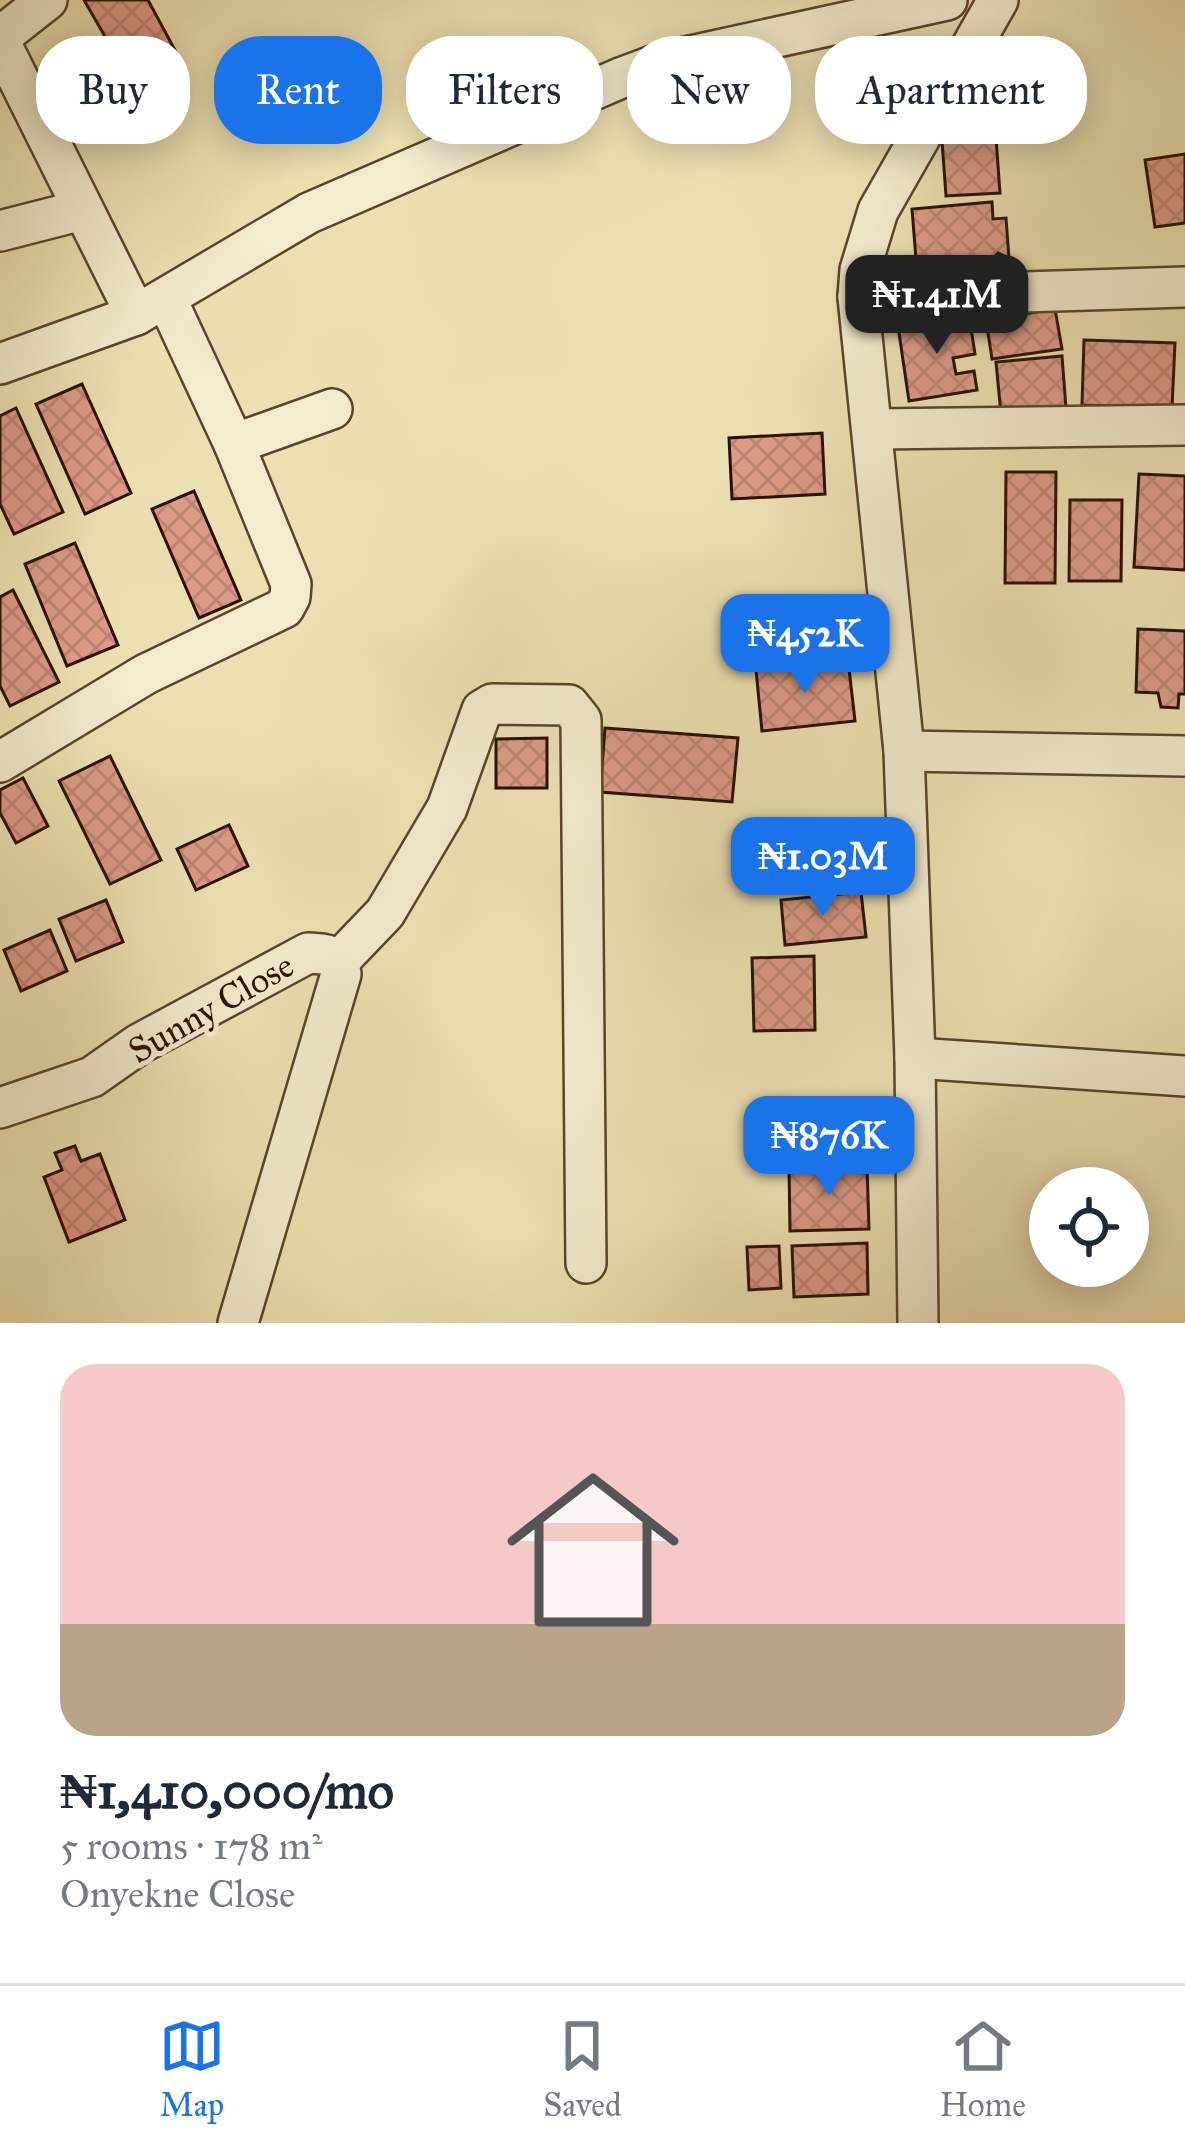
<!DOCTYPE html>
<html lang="en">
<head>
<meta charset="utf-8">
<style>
	:root { --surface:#fff; --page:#f2f2f3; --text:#1f2937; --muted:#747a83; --line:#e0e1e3; --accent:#1a73e8 }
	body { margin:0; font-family:"IM FELL Great Primer",serif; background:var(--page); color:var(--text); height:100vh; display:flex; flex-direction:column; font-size:45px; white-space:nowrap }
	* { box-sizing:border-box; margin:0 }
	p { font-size:39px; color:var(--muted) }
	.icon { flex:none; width:66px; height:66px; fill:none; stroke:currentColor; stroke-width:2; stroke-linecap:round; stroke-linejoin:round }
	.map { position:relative; height:1323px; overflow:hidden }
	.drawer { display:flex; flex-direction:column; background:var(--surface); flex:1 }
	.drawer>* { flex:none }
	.hud { position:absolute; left:36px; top:36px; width:1113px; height:108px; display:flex; gap:24px }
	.tools { position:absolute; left:1029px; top:1167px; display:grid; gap:24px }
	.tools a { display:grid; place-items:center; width:120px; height:120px; border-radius:50%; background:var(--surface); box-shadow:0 6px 30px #0003; font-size:60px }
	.price { position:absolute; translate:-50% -102px; padding:0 27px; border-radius:24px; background:var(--accent); color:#fff; font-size:39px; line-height:78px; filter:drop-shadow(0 3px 6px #0008) }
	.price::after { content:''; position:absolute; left:50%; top:72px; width:36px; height:27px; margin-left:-18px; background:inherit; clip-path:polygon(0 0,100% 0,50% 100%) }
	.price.on { background:#222; color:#fff }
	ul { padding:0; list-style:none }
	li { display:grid; align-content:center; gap:24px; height:636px; padding:0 60px }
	li span { display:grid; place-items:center; height:372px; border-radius:36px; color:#555 }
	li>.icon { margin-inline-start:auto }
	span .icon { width:216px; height:216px; fill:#fffc; stroke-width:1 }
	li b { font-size:51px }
	.pill { padding:0 42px; border-radius:48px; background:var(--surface); box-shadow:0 6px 30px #0003; font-size:42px; line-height:108px }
	.pill.on { background:var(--accent); color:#fff }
	.menu { display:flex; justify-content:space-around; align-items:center; height:168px; border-top:3px solid var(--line); background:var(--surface); font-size:33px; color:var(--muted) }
	.menu a { display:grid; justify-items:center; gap:6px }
	.menu .on { color:var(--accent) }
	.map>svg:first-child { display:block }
	.building { fill:url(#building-cross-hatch); stroke:#291000; stroke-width:3 }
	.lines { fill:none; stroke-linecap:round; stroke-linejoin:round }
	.minor-casing { stroke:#5a442c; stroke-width:44 }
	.minor { stroke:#f3ebcd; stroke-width:39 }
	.labels { text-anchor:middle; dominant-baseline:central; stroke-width:10; stroke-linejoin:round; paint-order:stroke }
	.street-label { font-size:36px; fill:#291000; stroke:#f3ebcd }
</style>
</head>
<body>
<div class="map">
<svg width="1185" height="1323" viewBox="0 0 1185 1323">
	<defs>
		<pattern id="building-cross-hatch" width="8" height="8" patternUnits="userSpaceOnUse" patternTransform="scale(3)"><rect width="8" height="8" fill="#dc9b86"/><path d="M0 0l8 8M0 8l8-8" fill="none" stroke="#bd8472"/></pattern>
	</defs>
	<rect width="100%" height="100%" fill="#ece0b2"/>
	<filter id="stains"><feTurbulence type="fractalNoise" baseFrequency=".00167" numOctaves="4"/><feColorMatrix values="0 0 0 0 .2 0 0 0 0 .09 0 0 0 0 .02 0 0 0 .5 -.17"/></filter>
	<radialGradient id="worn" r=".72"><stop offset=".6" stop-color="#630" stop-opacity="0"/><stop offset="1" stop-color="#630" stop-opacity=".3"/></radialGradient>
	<g class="building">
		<path d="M84 0H148L184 67 138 94Z"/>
		<path d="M996 138 1000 193 946 196 942 141Z"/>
		<path d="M1185 154V223L1155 227 1145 160Z"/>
		<path d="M992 202 993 219 1006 218 1009 258 998 253 987 265 917 271 912 209Z"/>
		<path d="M1055 309 1062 349 992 359 986 320Z"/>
		<path d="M969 315 975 354 953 358 956 374 974 371 977 390 909 401 898 326Z"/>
		<path d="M1084 340 1175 343 1172 408 1082 405Z"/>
		<path d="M1062 356 1066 408 1001 414 996 362Z"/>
		<path d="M82 384 131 493 85 514 36 404Z"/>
		<path d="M16 408 63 512 14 534 0 504V416Z"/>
		<path d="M822 433 825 494 732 499 729 438Z"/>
		<path d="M1006 472H1056L1055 583H1005Z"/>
		<path d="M1139 474 1185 476V570L1134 567Z"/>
		<path d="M194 491 241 600 199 618 152 509Z"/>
		<path d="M1070 500H1122L1121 581H1069Z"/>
		<path d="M75 543 118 645 67 666 25 564Z"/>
		<path d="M13 590 59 682 10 706 0 686V597Z"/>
		<path d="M1138 629 1185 631V694H1179L1178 708 1161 707 1158 693 1136 692Z"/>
		<path d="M848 660 855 721 762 731 756 670Z"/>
		<path d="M605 728 738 738 732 802 600 792Z"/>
		<path d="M547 738V788H496V739Z"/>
		<path d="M110 756 161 860 110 884 59 781Z"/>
		<path d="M23 778 48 826 16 843 0 813V790Z"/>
		<path d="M229 825 248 866 196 890 177 849Z"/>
		<path d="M861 892 866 937 785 945 781 900Z"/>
		<path d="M106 900 123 942 76 961 59 919Z"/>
		<path d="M50 930 67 971 21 991 4 950Z"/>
		<path d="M814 956 815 1030 754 1031 752 958Z"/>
		<path d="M75 1146 81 1161 100 1154 125 1220 69 1242 44 1177 62 1170 55 1153Z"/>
		<path d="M867 1165 869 1229 790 1231 789 1167Z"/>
		<path d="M867 1243 868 1294 794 1297 792 1246Z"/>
		<path d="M779 1246 781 1288 749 1290 747 1247Z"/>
	</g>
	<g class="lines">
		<defs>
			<g id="minor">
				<path d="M0 37 47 0"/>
				<path d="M0 42 136 315"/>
				<path d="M0 231 82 210"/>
				<path d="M858 297 1185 287"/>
				<path d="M0 364 136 315 309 213 623 77 663 62 947 0"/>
				<path d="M874 429 1185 425"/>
				<path d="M234 444 332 409"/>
				<path d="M904 751 1185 756"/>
				<path d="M0 762 146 674 284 608 290 597 291 584 234 444 167 300"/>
				<path d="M339 961 385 913 447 808 482 710 492 704 569 705 581 720 586 1263"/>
				<path d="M915 1058 1185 1076"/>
				<path d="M0 1108 92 1077 139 1044 308 953C326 954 337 953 341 974L238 1323"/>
				<path d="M918 1323 915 1058 904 751 858 297 860 270 878 211 998 0"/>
			</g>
		</defs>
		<use href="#minor" class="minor-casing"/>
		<use href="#minor" class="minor"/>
	</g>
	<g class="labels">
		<g class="street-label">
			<text transform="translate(211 1008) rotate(-30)">Sunny Close</text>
		</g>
	</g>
	<rect width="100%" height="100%" filter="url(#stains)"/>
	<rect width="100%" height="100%" fill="url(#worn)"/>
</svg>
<div class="tools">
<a><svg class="icon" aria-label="locate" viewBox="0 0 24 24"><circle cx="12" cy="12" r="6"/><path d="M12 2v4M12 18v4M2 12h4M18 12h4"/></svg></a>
</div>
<b class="price on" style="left:937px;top:357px">₦1.41M</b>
<b class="price" style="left:805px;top:696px">₦452K</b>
<b class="price" style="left:823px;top:919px">₦1.03M</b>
<b class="price" style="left:829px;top:1198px">₦876K</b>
<div class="hud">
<a class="pill">Buy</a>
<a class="pill on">Rent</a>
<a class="pill">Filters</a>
<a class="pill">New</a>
<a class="pill">Apartment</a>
</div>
</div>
<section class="drawer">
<ul>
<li><span style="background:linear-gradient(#f6c9c9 70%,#b9a48a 0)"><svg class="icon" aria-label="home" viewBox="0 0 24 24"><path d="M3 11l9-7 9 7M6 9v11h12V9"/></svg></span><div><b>₦1,410,000/mo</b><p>5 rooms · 178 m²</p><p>Onyekne Close</p></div></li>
</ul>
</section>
<nav class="menu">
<a class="on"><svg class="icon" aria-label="map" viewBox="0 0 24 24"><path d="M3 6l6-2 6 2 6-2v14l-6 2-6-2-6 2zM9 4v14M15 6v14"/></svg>Map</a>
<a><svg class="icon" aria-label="saved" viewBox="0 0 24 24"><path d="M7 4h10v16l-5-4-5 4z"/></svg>Saved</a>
<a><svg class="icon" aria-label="home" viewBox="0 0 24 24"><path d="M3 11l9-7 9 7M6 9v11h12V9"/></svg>Home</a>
</nav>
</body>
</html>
